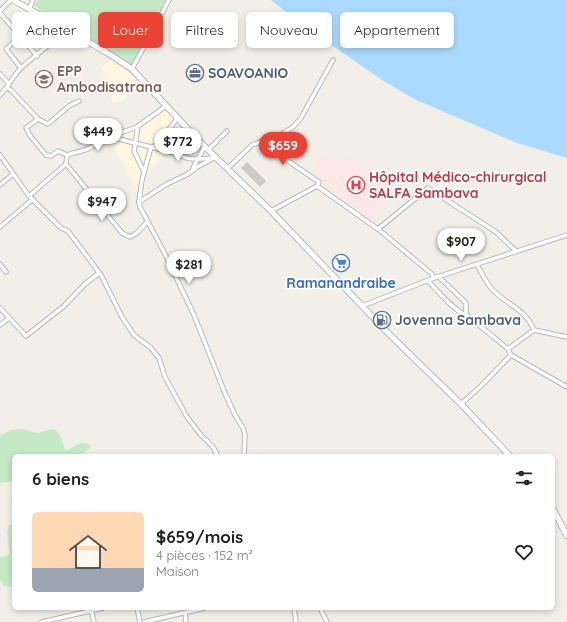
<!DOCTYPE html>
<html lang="fr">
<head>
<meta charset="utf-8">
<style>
	:root { --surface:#fff; --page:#f2f2f2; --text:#202124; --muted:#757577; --accent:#ea4335 }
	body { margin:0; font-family:Quicksand,sans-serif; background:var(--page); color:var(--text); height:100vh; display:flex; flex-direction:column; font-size:15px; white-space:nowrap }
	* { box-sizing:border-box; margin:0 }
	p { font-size:13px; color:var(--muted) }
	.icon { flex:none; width:22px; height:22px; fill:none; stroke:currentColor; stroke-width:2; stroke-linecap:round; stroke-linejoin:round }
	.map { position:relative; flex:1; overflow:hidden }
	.drawer { position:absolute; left:12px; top:454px; width:543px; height:156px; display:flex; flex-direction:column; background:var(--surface); border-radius:6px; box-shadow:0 2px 6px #0003 }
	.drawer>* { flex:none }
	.top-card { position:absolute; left:12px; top:12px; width:543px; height:36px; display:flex; gap:8px }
	.price { position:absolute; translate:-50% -34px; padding:0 9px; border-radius:14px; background:#fff; color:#222; font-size:13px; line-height:26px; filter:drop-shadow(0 1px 2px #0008) }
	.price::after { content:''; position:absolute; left:50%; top:24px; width:12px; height:9px; margin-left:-6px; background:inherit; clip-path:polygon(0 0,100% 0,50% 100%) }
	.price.selected { background:var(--accent); color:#fff }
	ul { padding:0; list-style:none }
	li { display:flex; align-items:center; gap:12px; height:100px; padding:0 20px }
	li span { display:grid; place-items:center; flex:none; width:112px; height:80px; border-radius:6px; color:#555 }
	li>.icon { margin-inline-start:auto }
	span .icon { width:48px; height:48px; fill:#fffc; stroke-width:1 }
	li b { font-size:17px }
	h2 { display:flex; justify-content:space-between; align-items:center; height:48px; padding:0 20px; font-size:17px }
	.chip { padding:0 14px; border-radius:6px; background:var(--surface); box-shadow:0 2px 6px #0003; font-size:14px; line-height:36px }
	.chip.selected { background:var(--accent); color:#fff }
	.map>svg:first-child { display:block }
	.commercial { fill:#fef7e0 }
	.medical { fill:#fce8e6 }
	.green { fill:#c5e8c5 }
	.water { fill:#aadaff }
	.building { fill:#cccac5 }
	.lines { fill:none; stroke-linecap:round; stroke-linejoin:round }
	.street-casing { stroke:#b5b8bc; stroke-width:5.5 }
	.secondary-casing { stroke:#b6babf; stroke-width:7 }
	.street { stroke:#fff; stroke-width:3.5 }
	.secondary { stroke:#fff; stroke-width:5 }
	.labels { text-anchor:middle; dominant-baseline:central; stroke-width:3.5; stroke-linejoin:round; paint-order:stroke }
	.education-label { font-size:14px; font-weight:bold; fill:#785e54; stroke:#fff; text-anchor:start }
	.service-label { font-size:14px; font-weight:bold; fill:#4e5e75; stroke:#fff; text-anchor:start }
	.health-label { font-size:14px; font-weight:bold; fill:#be3a42; stroke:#fff; text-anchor:start }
	.shop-label { font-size:14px; font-weight:bold; fill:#366cbe; stroke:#fff }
</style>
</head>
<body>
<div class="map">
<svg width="567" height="622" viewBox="0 0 567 622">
	<rect width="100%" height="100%" fill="#f1efe8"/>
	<g class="commercial">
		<path d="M110 59 121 65 139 82 133 87V89L126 94V99L113 103 102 68Z"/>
		<path d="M164 105 178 120 172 129 173 145 167 154 148 171 143 201 108 137 139 125Z"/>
	</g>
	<path class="medical" d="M324 154 338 164 345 155 390 182 385 190 389 193 371 220 326 187 324 183 310 172Z"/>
	<g class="green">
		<path d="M38 0H166L132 65 34 6Z"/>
		<path d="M22 429 38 433 52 429 56 430 62 440 65 450 68 451C75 446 81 440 90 445V448L78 456H14V481L0 483V436L11 430Z"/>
		<path d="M14 524V585L10 587 4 586 0 579V558L9 554C10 544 5 535 9 525Z"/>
	</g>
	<path class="water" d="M271 0H567V158L517 143 414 99 382 80 308 29Z"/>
	<path class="building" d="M247 162 266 181 260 187 241 168Z"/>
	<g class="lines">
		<defs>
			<g id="street">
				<path d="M29 9 33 0"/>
				<path d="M0 11 11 0"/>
				<path d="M0 13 37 56"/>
				<path d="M21 68 6 49 30 27 41 15"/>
				<path d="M132 69 169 0"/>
				<path d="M0 74 9 84"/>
				<path d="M7 88 11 90 38 119 48 124 69 106 79 101"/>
				<path d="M0 95C8 87 13 76 21 68 35 55 52 43 67 31"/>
				<path d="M178 117 158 145 151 147 142 180 139 202 140 207 164 252 194 315 224 391 235 415 243 428 245 435 244 456"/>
				<path d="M38 119 26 128 31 137 46 155 51 156 58 151 67 155"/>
				<path d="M138 126 134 151 144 172"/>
				<path d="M170 128C175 160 183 161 213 158"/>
				<path d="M111 137 179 154"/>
				<path d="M260 142 319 182 317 186"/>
				<path d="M208 150 227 131"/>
				<path d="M0 155 29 196 61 228 68 231 101 275 122 317 134 335 151 348 159 358 165 377 187 417 200 434 213 447 218 456"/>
				<path d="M66 164 122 233 130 237 137 233 147 222"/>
				<path d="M193 168 205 146"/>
				<path d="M227 169 252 145 280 135 293 127 301 118 333 60"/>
				<path d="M0 185 13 174"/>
				<path d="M29 196 66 164 67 155 88 149 106 138 137 127 166 106"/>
				<path d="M139 202 167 184 188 174 197 167 216 157"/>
				<path d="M271 211 317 186 378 229 432 274 434 278"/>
				<path d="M0 227 33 199"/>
				<path d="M378 229 428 188 496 232 516 251"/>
				<path d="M0 264 6 272"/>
				<path d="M477 265C482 273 486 283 492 289 506 305 524 307 534 330"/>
				<path d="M439 277 466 303V313L468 316 508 349 511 355 567 387"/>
				<path d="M428 281C438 291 455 312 468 316"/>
				<path d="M362 306 434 278 567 235"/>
				<path d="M0 308 26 336 64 306 85 284 99 273"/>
				<path d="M0 325 9 318"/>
				<path d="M508 349 534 330 567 337"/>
				<path d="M461 404 480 387 511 355"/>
				<path d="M137 608 140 622"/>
				<path d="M294 608 296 622"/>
				<path d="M320 608 327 622"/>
				<path d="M91 610 94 622"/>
				<path d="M185 613 186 622"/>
				<path d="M42 622 103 608"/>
				<path d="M144 622 205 608"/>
			</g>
			<g id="secondary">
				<path d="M13 0 106 52 132 69 198 140 271 211 391 336 461 404 510 456"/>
				<path d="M553 509 567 536"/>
			</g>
		</defs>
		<use href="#street" class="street-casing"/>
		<use href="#secondary" class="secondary-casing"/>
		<use href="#street" class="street"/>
		<use href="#secondary" class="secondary"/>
	</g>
	<defs>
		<symbol id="office-ring" viewBox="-11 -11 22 22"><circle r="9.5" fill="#fff" stroke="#5c6f8a" stroke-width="1.5"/><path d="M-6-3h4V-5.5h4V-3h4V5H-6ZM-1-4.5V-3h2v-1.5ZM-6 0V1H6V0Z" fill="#5c6f8a"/></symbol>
		<symbol id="school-ring" viewBox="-11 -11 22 22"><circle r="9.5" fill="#fff" stroke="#8d6e63" stroke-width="1.5"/><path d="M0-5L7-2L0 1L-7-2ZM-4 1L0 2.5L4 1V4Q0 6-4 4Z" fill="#8d6e63"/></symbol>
		<symbol id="hospital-ring" viewBox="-11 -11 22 22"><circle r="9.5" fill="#fff" stroke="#e0444e" stroke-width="1.5"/><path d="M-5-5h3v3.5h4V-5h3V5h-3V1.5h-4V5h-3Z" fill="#e0444e"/></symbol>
		<symbol id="supermarket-ring" viewBox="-11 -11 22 22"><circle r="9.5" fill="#fff" stroke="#3f7fe0" stroke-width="1.5"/><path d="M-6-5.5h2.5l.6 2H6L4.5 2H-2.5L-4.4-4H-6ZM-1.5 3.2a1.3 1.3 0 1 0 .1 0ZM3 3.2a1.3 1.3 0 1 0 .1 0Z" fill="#3f7fe0"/></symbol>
		<symbol id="fuel-ring" viewBox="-11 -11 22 22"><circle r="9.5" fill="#fff" stroke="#5c6f8a" stroke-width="1.5"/><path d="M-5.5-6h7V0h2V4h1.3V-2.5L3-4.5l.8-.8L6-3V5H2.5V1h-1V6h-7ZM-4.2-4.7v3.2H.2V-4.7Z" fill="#5c6f8a"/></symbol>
	</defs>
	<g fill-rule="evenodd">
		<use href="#office-ring" x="185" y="63" width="20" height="20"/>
		<use href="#school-ring" x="34" y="69" width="20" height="20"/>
		<use href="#hospital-ring" x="346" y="175" width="20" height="20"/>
		<use href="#supermarket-ring" x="331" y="253" width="20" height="20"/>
		<use href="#fuel-ring" x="372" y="310" width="20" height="20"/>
	</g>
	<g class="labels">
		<g class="education-label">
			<text x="57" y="71">EPP<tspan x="57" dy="16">Ambodisatrana</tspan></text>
		</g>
		<g class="service-label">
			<text x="208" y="73">SOAVOANIO</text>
			<text x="395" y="320">Jovenna Sambava</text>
		</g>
		<g class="health-label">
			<text x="369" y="177">Hôpital Médico-chirurgical<tspan x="369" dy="16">SALFA Sambava</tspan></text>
		</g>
		<g class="shop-label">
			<text x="341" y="283">Ramanandraibe</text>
		</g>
	</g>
</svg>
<b class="price" style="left:98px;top:152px">$449</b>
<b class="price" style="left:178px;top:162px">$772</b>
<b class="price selected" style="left:283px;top:166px">$659</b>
<b class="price" style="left:102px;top:222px">$947</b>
<b class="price" style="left:461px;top:262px">$907</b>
<b class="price" style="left:189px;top:285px">$281</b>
<div class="top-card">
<a class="chip">Acheter</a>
<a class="chip selected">Louer</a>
<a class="chip">Filtres</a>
<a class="chip">Nouveau</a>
<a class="chip">Appartement</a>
</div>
<section class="drawer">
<h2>6 biens<svg class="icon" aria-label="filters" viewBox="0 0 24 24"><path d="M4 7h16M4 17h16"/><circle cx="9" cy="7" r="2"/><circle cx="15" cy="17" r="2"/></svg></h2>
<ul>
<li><span style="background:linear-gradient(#ffd9b3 70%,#9aa5b1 0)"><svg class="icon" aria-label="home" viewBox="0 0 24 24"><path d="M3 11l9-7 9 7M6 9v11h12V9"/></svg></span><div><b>$659/mois</b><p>4 pièces · 152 m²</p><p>Maison</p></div><svg class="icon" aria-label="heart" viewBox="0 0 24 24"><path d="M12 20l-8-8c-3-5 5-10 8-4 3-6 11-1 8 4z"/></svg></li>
</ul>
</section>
</div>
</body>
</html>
